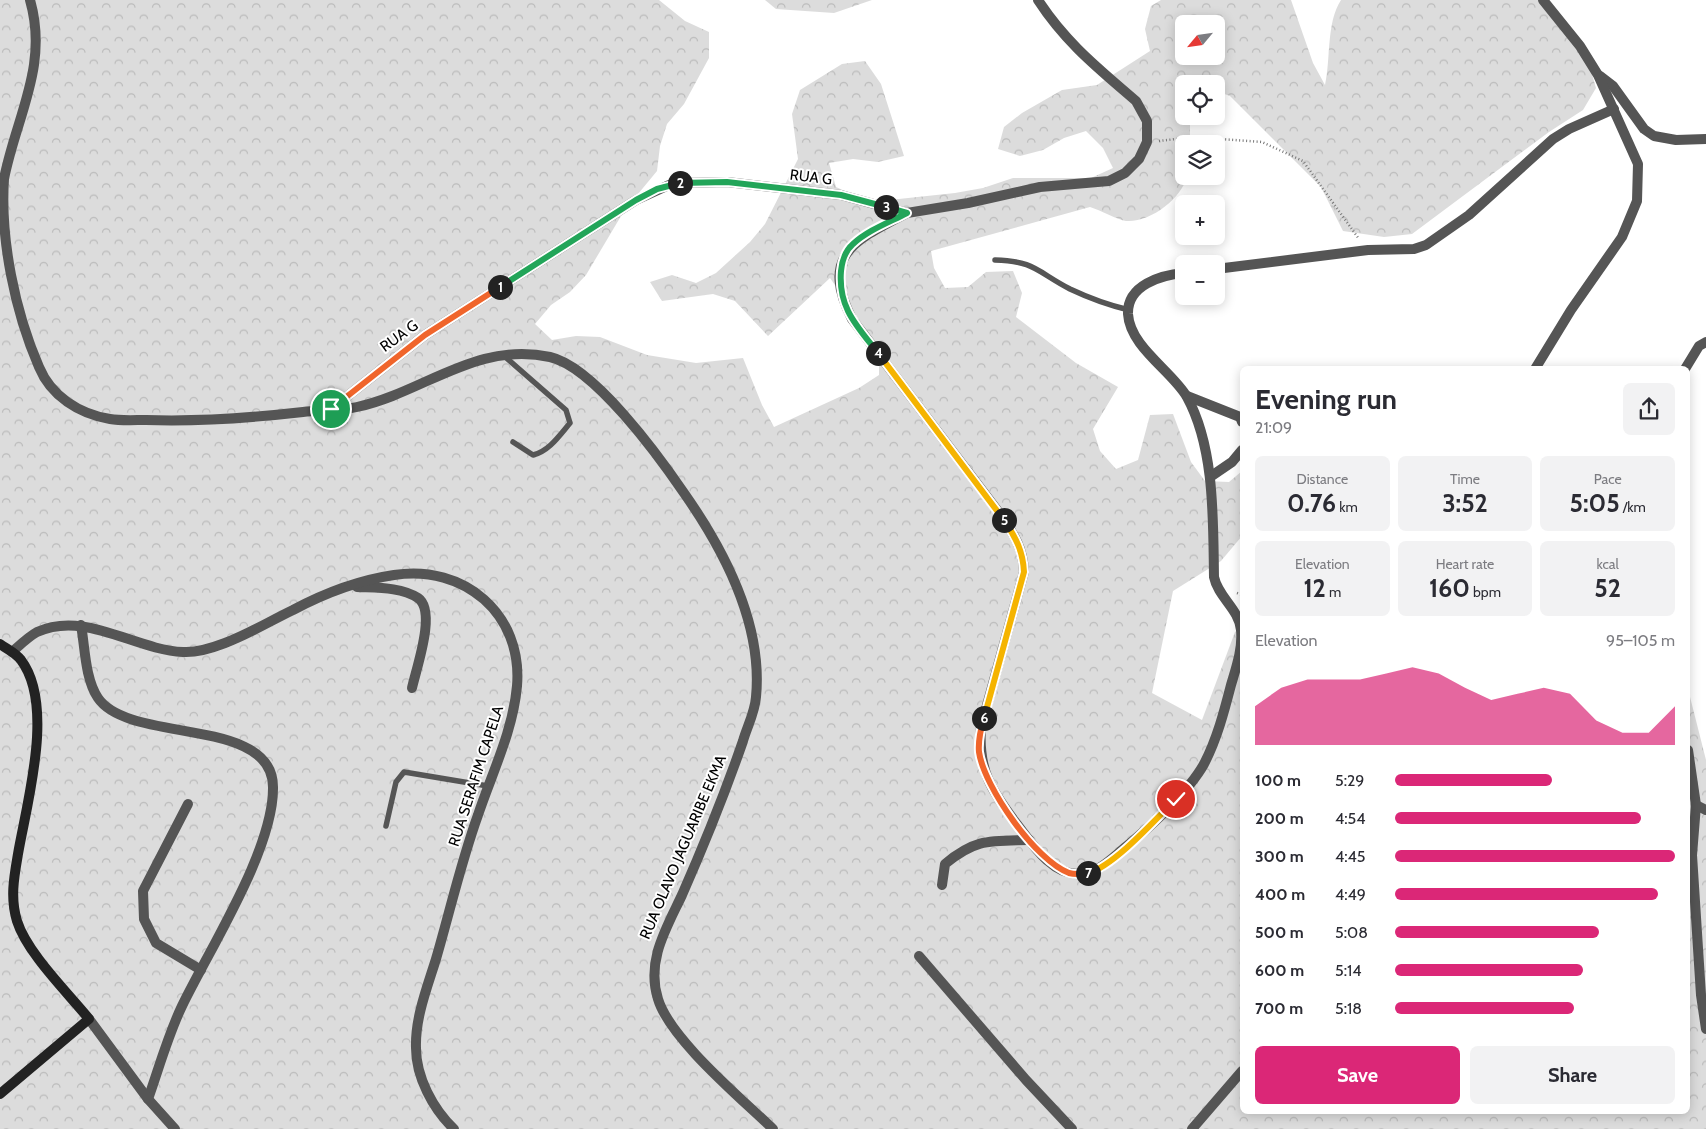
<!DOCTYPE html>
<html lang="en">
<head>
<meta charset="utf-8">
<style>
	:root { --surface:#fff; --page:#f2f2f3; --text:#2b2b33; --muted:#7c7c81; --accent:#db2777 }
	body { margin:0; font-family:Cabin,sans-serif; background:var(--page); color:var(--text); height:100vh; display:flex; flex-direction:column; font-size:19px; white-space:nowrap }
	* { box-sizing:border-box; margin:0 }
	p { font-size:16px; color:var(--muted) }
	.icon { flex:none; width:28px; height:28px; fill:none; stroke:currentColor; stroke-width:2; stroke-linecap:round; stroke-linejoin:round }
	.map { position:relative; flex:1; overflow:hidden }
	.details { position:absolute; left:1240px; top:366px; width:450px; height:748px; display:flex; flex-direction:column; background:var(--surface); border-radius:8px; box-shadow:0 2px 12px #0003 }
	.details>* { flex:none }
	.needle { width:32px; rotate:241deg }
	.fabs { position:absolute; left:1175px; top:15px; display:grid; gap:10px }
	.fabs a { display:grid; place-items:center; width:50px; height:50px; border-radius:8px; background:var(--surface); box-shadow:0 2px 12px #0003; font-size:25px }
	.pin { position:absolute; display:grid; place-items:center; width:42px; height:42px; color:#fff; margin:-21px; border:2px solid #fff; border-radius:50%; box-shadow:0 1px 5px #0007 }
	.km { position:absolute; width:25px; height:25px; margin:-12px; border-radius:50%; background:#222; color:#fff; font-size:14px; line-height:25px; text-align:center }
	.round { display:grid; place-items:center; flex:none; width:52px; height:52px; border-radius:8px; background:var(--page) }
	.headline { display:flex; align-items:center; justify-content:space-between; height:85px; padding:0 15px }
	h1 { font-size:28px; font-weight:700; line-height:38px }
	.metrics { display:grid; grid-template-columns:repeat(3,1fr); gap:8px; height:85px; padding:5px 15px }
	.metrics div { display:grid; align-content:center; border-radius:8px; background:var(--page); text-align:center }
	.metrics b { font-size:25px; font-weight:700 }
	.metrics small { font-size:14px; font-weight:400 }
	.metrics p { font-size:14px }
	.chart { height:140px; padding:10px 15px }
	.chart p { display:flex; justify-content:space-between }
	.chart svg { width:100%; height:90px; margin-top:5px; fill:var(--accent); opacity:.7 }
	.button { display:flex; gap:10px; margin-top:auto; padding:10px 15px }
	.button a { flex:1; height:58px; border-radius:8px; background:var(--accent); color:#fff; font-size:20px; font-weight:700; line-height:58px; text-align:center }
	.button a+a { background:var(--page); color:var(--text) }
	ul { padding:0 15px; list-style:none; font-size:16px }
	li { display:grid; grid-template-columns:80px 60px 1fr; align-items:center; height:38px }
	li i { height:12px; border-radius:6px; background:var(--accent) }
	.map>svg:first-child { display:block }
	.forest { fill:url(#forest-crowns); fill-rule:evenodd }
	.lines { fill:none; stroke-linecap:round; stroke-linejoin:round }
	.path { stroke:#777; stroke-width:2.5; stroke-dasharray:1 2.5; stroke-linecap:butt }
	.service { stroke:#555; stroke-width:5.5 }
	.minor { stroke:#555; stroke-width:10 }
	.tertiary { stroke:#555; stroke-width:10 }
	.secondary { stroke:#222; stroke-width:10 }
	.split-1-casing { stroke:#fff; stroke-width:10 }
	.split-2-casing { stroke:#fff; stroke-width:10 }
	.split-3-casing { stroke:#fff; stroke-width:10 }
	.split-4-casing { stroke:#fff; stroke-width:10 }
	.split-5-casing { stroke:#fff; stroke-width:10 }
	.split-6-casing { stroke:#fff; stroke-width:10 }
	.split-7-casing { stroke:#fff; stroke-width:10 }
	.split-8-casing { stroke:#fff; stroke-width:10 }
	.split-1 { stroke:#f0652b; stroke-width:6 }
	.split-2 { stroke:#22a559; stroke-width:6 }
	.split-3 { stroke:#22a559; stroke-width:6 }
	.split-4 { stroke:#22a559; stroke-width:6 }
	.split-5 { stroke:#f5b400; stroke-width:6 }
	.split-6 { stroke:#f5b400; stroke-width:6 }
	.split-7 { stroke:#f0652b; stroke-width:6 }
	.split-8 { stroke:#f5b400; stroke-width:6 }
	.labels { text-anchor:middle; stroke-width:4; stroke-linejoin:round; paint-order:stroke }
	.street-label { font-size:15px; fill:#000; stroke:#fff }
</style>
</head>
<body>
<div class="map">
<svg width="1706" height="1129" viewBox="0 0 1706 1129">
	<defs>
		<pattern id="forest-crowns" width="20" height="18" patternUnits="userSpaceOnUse" patternTransform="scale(1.25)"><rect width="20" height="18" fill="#dcdcdc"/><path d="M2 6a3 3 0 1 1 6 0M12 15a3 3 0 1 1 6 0" fill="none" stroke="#bbb"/></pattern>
	</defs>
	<rect width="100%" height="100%" fill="#fff"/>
	<g class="forest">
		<path d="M0,0H659L685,21L709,32V58L684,104L667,124L660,146L657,171L624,211L586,275L570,292L551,305L535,324L552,340L576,336L600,337L647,355L696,363L743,358L762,405L774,427L859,388L879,375V348L830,278L768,336L735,301L713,294L662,301L650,282L672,275L696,283L716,273L750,242L765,224L798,159L792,114L800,90L842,64L865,61L881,84L904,156L878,162L853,159L829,163L836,187L856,196L880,201L955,193L983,188L1013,178H1091L1113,168L1103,148L1086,131L1064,138L1043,150L1020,156L998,149L1004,127L1022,113L1062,90L1097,85L1150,51L1145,29L1151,6L1161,0H1291L1313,63L1325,85C1331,59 1326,23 1341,0H1545L1589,64L1596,88L1583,110L1549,132L1412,234L1384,237L1343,231L1321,187L1230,96L1216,91V84H1184V116H1190V144H1184V176H1187C1182,199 1149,223 1126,221C1118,220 1100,210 1090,207L931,251L934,268L945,288L968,287L986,272L1013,271L1022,293L1016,317L1076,363L1118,387L1093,429L1100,451L1116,469L1138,460L1150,415L1173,414L1191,462L1205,481L1229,482L1242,471V536L1221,561L1173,591L1152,693L1202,720L1235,632L1242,627V1111H1688V689L1706,760V1129H0ZM1184,24H1216V56H1184Z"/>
		<polygon points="765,0 872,0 834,13 776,9"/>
	</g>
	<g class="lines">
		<g class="path">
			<polyline points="1159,141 1192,137 1262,142 1303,161 1359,239"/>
			<polyline points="1237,593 1242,595"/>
		</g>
		<g class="service">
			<path d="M995,260C1035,261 1037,272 1070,289C1089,298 1108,305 1129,310"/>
			<path d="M503,355L566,410L570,423C559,436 549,451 533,455L513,442"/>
			<polyline points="386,826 396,782 404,772 488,786"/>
		</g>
		<g class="minor">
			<path d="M30,0C49,66 16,117 4,179C0,239 15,312 39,367C51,396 79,414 110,419C121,421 135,420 146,420C199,422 250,418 303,412C320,410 340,411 357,407C425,392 476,341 550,357C594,367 658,455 684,493C724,550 763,625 756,697C755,712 747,727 743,741C725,793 704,845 682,895C666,929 646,961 658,999C670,1039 741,1098 773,1129"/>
			<polyline points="1600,76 1613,86 1644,129 1654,136 1676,140 1706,139"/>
			<path d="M907,213C856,240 819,254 852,319L997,510C1012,532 1023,545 1024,572L981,727C978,770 991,790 1016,823C1031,842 1051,875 1079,874C1098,874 1112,858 1127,846C1151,826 1189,791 1204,764C1217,739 1224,712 1231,685C1236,668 1243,648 1241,630C1239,609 1218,597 1214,577C1213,520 1215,448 1187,397C1172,371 1130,347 1128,314C1127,285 1161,275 1184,273"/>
			<polyline points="1216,269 1368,250 1414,249 1426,245 1469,215 1553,139 1569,129 1614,109"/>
			<polyline points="1535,369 1571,310 1622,237 1637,201 1638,164 1598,75 1580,46 1543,0"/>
			<polyline points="1685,369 1699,346 1706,342"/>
			<polyline points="1187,396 1240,417 1242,422"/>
			<path d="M331,409L425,335L636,200L669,185L683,183L727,182L841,195L907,213L968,203L1040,187L1109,181L1125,173L1139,159L1147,142V121L1136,101C1098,68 1066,43 1038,0"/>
			<polyline points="1210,477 1232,462 1242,450"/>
			<path d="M357,587C377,588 401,587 418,598C437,611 416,669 412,688"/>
			<path d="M81,625C85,647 85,679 98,698C129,744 273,716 273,787C274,849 210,948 182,1006C168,1035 159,1068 148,1099"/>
			<path d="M12,652C20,645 28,637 37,632C85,610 135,650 183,652C197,653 212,648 225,643C249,634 270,621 293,610C323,594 360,580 394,575C464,564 523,614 517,686C513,731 492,773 478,815C461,862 450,911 436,959C427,988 415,1018 416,1048C416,1077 433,1109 454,1129"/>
			<polyline points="1688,750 1696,805 1692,855 1701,995 1706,1029"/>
			<polyline points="188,804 143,891 144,919 156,943 201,970"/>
			<polyline points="1696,805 1706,810"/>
			<path d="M942,885L945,864C976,838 991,841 1029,840"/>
			<polyline points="919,956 1026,1080 1072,1129"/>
			<polyline points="1192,1129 1242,1071"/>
		</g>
		<polyline class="tertiary" points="89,1019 148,1099 175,1129"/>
		<path class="secondary" d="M0,644C7,649 16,653 21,660C55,705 27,802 18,854C14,877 10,898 17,921C27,953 68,993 89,1019L0,1094"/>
	</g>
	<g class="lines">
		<defs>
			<polyline id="split-1" points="331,409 425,335 500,287"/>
			<polyline id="split-2" points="500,287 636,200 657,189 680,183"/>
			<polyline id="split-3" points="680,183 727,182 841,195 886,207"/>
			<path id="split-4" d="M878,353C857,326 838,308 841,271C842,261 845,251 853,244C868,230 890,222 907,213L886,207"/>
			<polyline id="split-5" points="878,353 1004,520"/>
			<path id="split-6" d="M984,718L1024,572C1023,551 1016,538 1004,520"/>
			<path id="split-7" d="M984,718C981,728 978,741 979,752C984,787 1036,861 1069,873C1076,875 1082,874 1088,873"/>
			<path id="split-8" d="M1088,873C1113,867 1157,818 1176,799"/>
		</defs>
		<use href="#split-1" class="split-1-casing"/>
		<use href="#split-2" class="split-2-casing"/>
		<use href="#split-3" class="split-3-casing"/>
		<use href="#split-4" class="split-4-casing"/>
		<use href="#split-5" class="split-5-casing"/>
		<use href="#split-6" class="split-6-casing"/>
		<use href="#split-7" class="split-7-casing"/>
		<use href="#split-8" class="split-8-casing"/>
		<use href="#split-1" class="split-1"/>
		<use href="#split-2" class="split-2"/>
		<use href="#split-3" class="split-3"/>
		<use href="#split-4" class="split-4"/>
		<use href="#split-5" class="split-5"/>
		<use href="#split-6" class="split-6"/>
		<use href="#split-7" class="split-7"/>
		<use href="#split-8" class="split-8"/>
	</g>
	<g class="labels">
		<g class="street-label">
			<text transform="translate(811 177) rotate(7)" y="5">RUA G</text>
			<text transform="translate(399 336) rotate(-36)" y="5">RUA G</text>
			<text transform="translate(476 776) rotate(-72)" y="5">RUA SERAFIM CAPELA</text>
			<text transform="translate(683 847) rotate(-67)" y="5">RUA OLAVO JAGUARIBE EKMA</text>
		</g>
	</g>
</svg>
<div class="fabs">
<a><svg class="needle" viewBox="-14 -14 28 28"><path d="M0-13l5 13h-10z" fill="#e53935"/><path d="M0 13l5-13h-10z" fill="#7c7c81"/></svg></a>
<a><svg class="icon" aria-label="locate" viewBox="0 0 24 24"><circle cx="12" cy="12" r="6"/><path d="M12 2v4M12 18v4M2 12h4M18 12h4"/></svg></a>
<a><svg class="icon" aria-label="layers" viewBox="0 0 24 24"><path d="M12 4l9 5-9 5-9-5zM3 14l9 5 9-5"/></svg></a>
<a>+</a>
<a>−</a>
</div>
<div class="pin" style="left:331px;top:409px;background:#1e9e55"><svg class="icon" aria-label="arrive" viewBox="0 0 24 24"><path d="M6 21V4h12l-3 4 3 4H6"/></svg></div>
<div class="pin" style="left:1176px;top:799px;background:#d93025"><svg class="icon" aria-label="check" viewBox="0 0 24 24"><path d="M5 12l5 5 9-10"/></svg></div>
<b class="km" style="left:500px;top:287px">1</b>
<b class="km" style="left:680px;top:183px">2</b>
<b class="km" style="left:886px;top:207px">3</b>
<b class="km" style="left:878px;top:353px">4</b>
<b class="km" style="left:1004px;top:520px">5</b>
<b class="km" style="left:984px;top:718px">6</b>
<b class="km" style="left:1088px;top:873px">7</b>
<section class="details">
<div class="headline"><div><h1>Evening run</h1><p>21:09</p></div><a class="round"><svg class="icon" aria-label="share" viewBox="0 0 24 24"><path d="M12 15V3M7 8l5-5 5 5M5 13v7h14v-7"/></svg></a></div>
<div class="metrics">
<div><p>Distance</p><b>0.76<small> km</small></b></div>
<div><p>Time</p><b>3:52</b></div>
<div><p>Pace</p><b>5:05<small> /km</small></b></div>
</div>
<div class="metrics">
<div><p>Elevation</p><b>12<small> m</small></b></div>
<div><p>Heart rate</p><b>160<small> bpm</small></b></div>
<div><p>kcal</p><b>52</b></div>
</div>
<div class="chart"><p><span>Elevation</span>95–105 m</p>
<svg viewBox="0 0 160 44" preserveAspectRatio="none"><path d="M0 44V25L10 16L20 12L30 12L40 12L50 9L60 6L70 9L80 16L90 22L100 19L110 16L120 19L130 32L140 38L150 38L160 25V44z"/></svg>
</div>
<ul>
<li><b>100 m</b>5:29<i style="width:56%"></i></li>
<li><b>200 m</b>4:54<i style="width:88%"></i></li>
<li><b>300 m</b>4:45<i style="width:100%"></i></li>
<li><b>400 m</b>4:49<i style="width:94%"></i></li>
<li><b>500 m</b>5:08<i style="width:73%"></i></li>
<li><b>600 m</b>5:14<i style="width:67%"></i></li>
<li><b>700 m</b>5:18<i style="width:64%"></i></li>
</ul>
<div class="button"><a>Save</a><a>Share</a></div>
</section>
</div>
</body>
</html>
